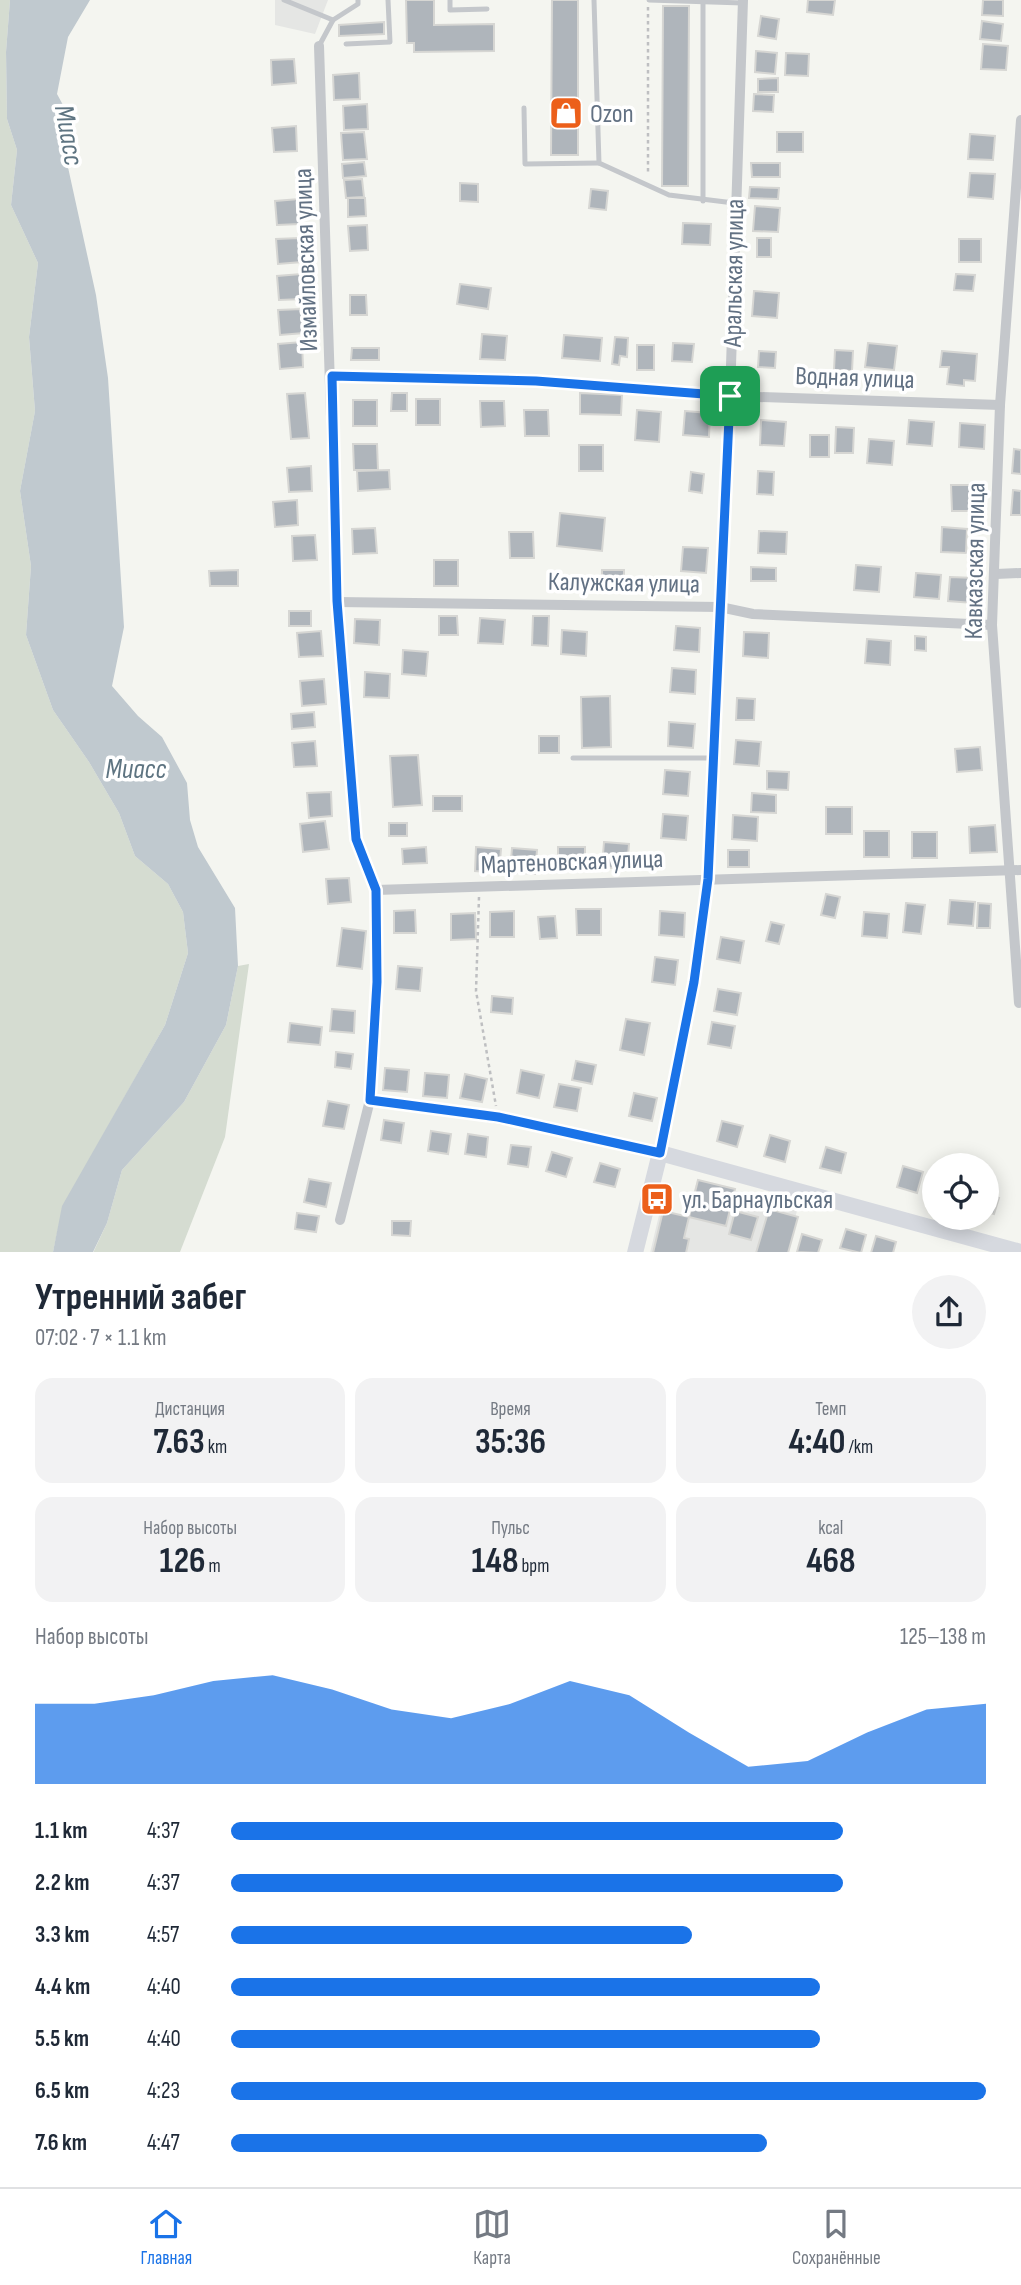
<!DOCTYPE html>
<html lang="ru">
<head>
<meta charset="utf-8">
<style>
	:root { --surface:#fff; --page:#f2f2f3; --text:#1f2937; --muted:#747a83; --line:#e0e1e3; --accent:#1a73e8 }
	body { margin:0; font-family:"Sofia Sans Condensed",sans-serif; background:var(--page); color:var(--text); height:100vh; display:flex; flex-direction:column; font-size:26px; white-space:nowrap }
	* { box-sizing:border-box; margin:0 }
	p { font-size:23px; color:var(--muted) }
	.icon { flex:none; width:38px; height:38px; fill:none; stroke:currentColor; stroke-width:2; stroke-linecap:round; stroke-linejoin:round }
	.map { position:relative; height:1252px; overflow:hidden }
	.details { display:flex; flex-direction:column; background:var(--surface); flex:1 }
	.details>* { flex:none }
	.controls { position:absolute; left:922px; top:1153px; display:grid; gap:14px }
	.controls a { display:grid; place-items:center; width:77px; height:77px; border-radius:50%; background:var(--surface); box-shadow:0 4px 18px #0003; font-size:35px }
	.pin { position:absolute; display:grid; place-items:center; width:60px; height:60px; color:#fff; margin:-30px; border-radius:14px; box-shadow:0 4px 10px #0006 }
	.round { display:grid; place-items:center; flex:none; width:74px; height:74px; border-radius:37px; background:var(--page) }
	.overview { display:flex; align-items:center; justify-content:space-between; height:119px; padding:0 35px }
	h1 { font-size:38px; font-weight:700; line-height:52px }
	.metrics { display:grid; grid-template-columns:repeat(3,1fr); gap:10px; height:119px; padding:7px 35px }
	.metrics div { display:grid; align-content:center; border-radius:18px; background:var(--page); text-align:center }
	.metrics b { font-size:35px; font-weight:700 }
	.metrics small { font-size:19px; font-weight:400 }
	.metrics p { font-size:19px }
	.chart { height:196px; padding:14px 35px }
	.chart p { display:flex; justify-content:space-between }
	.chart svg { width:100%; height:126px; margin-top:7px; fill:var(--accent); opacity:.7 }
	ul { padding:0 35px; list-style:none; font-size:23px }
	li { display:grid; grid-template-columns:112px 84px 1fr; align-items:center; height:52px }
	li i { height:18px; border-radius:9px; background:var(--accent) }
	.tabs { display:flex; justify-content:space-around; align-items:center; height:98px; border-top:2px solid var(--line); background:var(--surface); font-size:19px; color:var(--muted) }
	.tabs a { display:grid; justify-items:center; gap:4px }
	.tabs .on { color:var(--accent) }
	.map>svg:first-child { display:block }
	.built { fill:#e5e6e4 }
	.green { fill:#d5dcd1 }
	.water { fill:#c0c9cf }
	.building { fill:#afb5bb; stroke:#d6d6d3; stroke-width:2 }
	.lines { fill:none; stroke-linecap:round; stroke-linejoin:round }
	.path { stroke:#bebfc1; stroke-width:2.5; stroke-dasharray:3.5 3.5; stroke-linecap:butt }
	.lane { stroke:#c4c7cb; stroke-width:5 }
	.street { stroke:#c4c7cb; stroke-width:10 }
	.secondary { stroke:#d6d9df; stroke-width:16 }
	.route-casing { stroke:#fff; stroke-width:14 }
	.route { stroke:#1a73e8; stroke-width:9 }
	.labels { text-anchor:middle; stroke-width:7; stroke-linejoin:round; paint-order:stroke }
	.poi-label { font-size:26px; fill:#627183; stroke:#fff; text-anchor:start }
	.street-label { font-size:26px; fill:#627183; stroke:#fff }
	.water-label { font-size:28px; font-style:italic; fill:#5e7481; stroke:#fff }
</style>
</head>
<body>
<div class="map">
<svg width="1021" height="1253" viewBox="0 0 1021 1253">
	<rect width="100%" height="100%" fill="#f4f5f0"/>
	<g class="built">
		<polygon points="275,0 328,0 315,34 275,25"/>
		<polygon points="697,1181 798,1207 786,1252 650,1253 660,1211 686,1216"/>
	</g>
	<g class="green">
		<polygon points="0,0 10,0 6,52 7,119 17,150 11,205 38,263 29,337 35,411 20,491 31,566 26,635 53,710 89,762 119,813 135,856 168,884 183,912 188,953 165,1025 63,1206 53,1252 0,1253"/>
		<polygon points="249,964 225,1137 180,1252 93,1253 107,1223 122,1170 184,1102 226,1025 238,966"/>
	</g>
	<polygon class="water" points="10,0 90,0 68,37 57,94 69,116 64,149 96,295 108,378 124,627 112,686 138,716 162,737 187,783 190,820 198,847 235,908 238,966 226,1025 184,1102 122,1170 107,1223 93,1252 53,1252 62,1206 165,1025 188,953 183,912 168,884 135,856 119,813 89,762 53,710 26,635 31,566 20,491 35,411 29,337 38,263 11,205 17,150 7,119 6,52"/>
	<g class="building">
		<polygon points="406,0 434,0 434,25 494,24 494,51 414,52 414,43 407,43"/>
		<polygon points="552,0 578,0 578,155 551,155"/>
		<polygon points="808,0 835,0 833,15 807,12"/>
		<polygon points="983,0 1003,0 1003,16 982,15"/>
		<polygon points="663,6 689,6 688,186 662,186"/>
		<polygon points="761,16 779,19 776,39 758,36"/>
		<polygon points="982,21 1003,24 1001,41 980,39"/>
		<polygon points="384,22 384,34 339,36 339,25"/>
		<polygon points="983,44 1008,46 1006,70 981,69"/>
		<polygon points="756,51 777,53 775,74 755,72"/>
		<polygon points="786,53 809,54 808,76 785,75"/>
		<polygon points="294,59 296,83 272,85 271,60"/>
		<polygon points="359,73 360,99 334,100 333,75"/>
		<polygon points="778,78 778,92 758,92 758,79"/>
		<polygon points="754,94 774,95 773,112 753,111"/>
		<polygon points="367,104 368,129 344,130 343,106"/>
		<polygon points="296,126 297,151 274,152 272,128"/>
		<polygon points="364,132 367,159 343,160 341,133"/>
		<rect x="777" y="132" width="26" height="20"/>
		<polygon points="970,134 995,136 993,160 968,159"/>
		<polygon points="364,162 366,176 343,178 342,164"/>
		<polygon points="751,163 780,163 780,177 752,177"/>
		<polygon points="970,173 995,174 993,199 968,197"/>
		<polygon points="362,179 364,197 346,198 344,180"/>
		<polygon points="460,183 478,184 478,202 460,201"/>
		<polygon points="750,187 779,188 778,199 749,198"/>
		<polygon points="591,189 608,191 606,210 589,208"/>
		<polygon points="348,198 365,198 366,216 348,217"/>
		<polygon points="299,199 300,224 277,225 275,201"/>
		<polygon points="755,206 780,208 778,232 753,231"/>
		<polygon points="683,223 711,224 710,245 682,244"/>
		<polygon points="367,225 368,250 350,251 348,226"/>
		<polygon points="300,238 302,262 278,264 276,239"/>
		<rect x="757" y="238" width="14" height="19"/>
		<rect x="959" y="239" width="22" height="23"/>
		<polygon points="301,274 303,299 279,300 277,276"/>
		<polygon points="956,274 975,275 973,291 954,290"/>
		<polygon points="460,284 491,288 488,309 457,304"/>
		<polygon points="754,291 779,293 777,318 752,316"/>
		<polygon points="350,295 366,295 367,315 350,315"/>
		<polygon points="302,309 304,333 280,335 278,310"/>
		<polygon points="482,334 507,336 505,360 480,359"/>
		<polygon points="564,335 602,338 600,361 562,358"/>
		<polygon points="615,337 628,338 627,357 620,356 619,365 612,364"/>
		<polygon points="302,342 303,367 280,369 278,344"/>
		<polygon points="673,343 694,344 692,362 672,361"/>
		<polygon points="868,343 897,346 894,370 865,367"/>
		<rect x="637" y="345" width="17" height="25"/>
		<polygon points="352,348 379,348 379,360 351,360"/>
		<polygon points="835,350 853,351 852,371 834,370"/>
		<polygon points="759,351 776,352 775,368 758,367"/>
		<polygon points="942,351 977,354 975,381 964,380 964,386 947,384 949,367 940,367"/>
		<polygon points="305,393 309,438 291,439 287,394"/>
		<polygon points="392,393 407,393 407,411 391,411"/>
		<polygon points="580,393 622,395 621,415 580,414"/>
		<rect x="416" y="399" width="24" height="26"/>
		<rect x="353" y="400" width="24" height="26"/>
		<polygon points="480,401 504,401 505,426 481,427"/>
		<polygon points="524,410 548,410 549,436 525,436"/>
		<polygon points="637,410 661,412 659,442 635,440"/>
		<polygon points="685,411 710,413 709,437 683,435"/>
		<polygon points="761,420 786,422 784,446 760,445"/>
		<polygon points="909,420 934,422 932,446 907,444"/>
		<polygon points="960,423 985,425 984,449 959,447"/>
		<polygon points="836,427 854,428 853,453 835,453"/>
		<rect x="810" y="435" width="19" height="22"/>
		<polygon points="869,439 894,441 892,465 867,463"/>
		<polygon points="353,444 377,444 378,470 354,470"/>
		<rect x="579" y="445" width="24" height="26"/>
		<polygon points="1014,449 1021,450 1021,474 1012,473"/>
		<polygon points="311,466 312,491 289,492 287,468"/>
		<polygon points="389,470 390,489 358,491 357,471"/>
		<polygon points="758,471 774,472 773,495 757,494"/>
		<polygon points="691,472 704,474 702,493 689,491"/>
		<polygon points="951,485 976,485 976,511 952,511"/>
		<polygon points="1013,490 1021,491 1021,515 1011,515"/>
		<polygon points="297,500 298,525 275,527 273,502"/>
		<polygon points="560,513 605,518 602,551 557,546"/>
		<polygon points="942,527 967,529 966,553 941,552"/>
		<polygon points="375,528 377,553 353,554 352,529"/>
		<polygon points="759,531 787,532 786,554 758,553"/>
		<polygon points="509,532 533,532 534,558 510,558"/>
		<polygon points="315,535 317,560 293,561 292,536"/>
		<polygon points="683,547 708,548 706,573 681,571"/>
		<rect x="434" y="560" width="24" height="26"/>
		<polygon points="856,565 881,567 879,592 854,590"/>
		<polygon points="751,567 776,568 776,581 751,581"/>
		<polygon points="238,570 238,586 210,586 209,571"/>
		<rect x="602" y="570" width="22" height="19"/>
		<polygon points="916,573 941,575 939,599 914,597"/>
		<polygon points="950,577 975,578 973,603 948,601"/>
		<rect x="289" y="611" width="22" height="15"/>
		<polygon points="439,616 457,616 458,635 439,635"/>
		<polygon points="533,616 549,616 548,646 532,645"/>
		<polygon points="480,618 505,620 503,644 478,643"/>
		<polygon points="355,619 380,620 379,645 354,643"/>
		<polygon points="676,626 700,628 699,652 674,650"/>
		<polygon points="562,630 587,632 586,656 561,654"/>
		<polygon points="321,631 323,656 299,657 297,633"/>
		<polygon points="744,632 769,633 768,658 743,656"/>
		<polygon points="915,636 926,637 926,651 915,650"/>
		<polygon points="867,639 891,641 890,665 865,663"/>
		<polygon points="403,650 428,652 426,676 402,674"/>
		<polygon points="672,668 696,670 695,694 670,692"/>
		<polygon points="365,672 390,674 389,698 364,697"/>
		<polygon points="324,679 326,704 302,706 300,681"/>
		<polygon points="610,696 611,747 582,748 581,697"/>
		<polygon points="737,698 755,699 754,720 736,720"/>
		<polygon points="314,712 315,727 292,729 291,714"/>
		<polygon points="669,722 695,724 693,748 668,746"/>
		<rect x="539" y="736" width="20" height="17"/>
		<polygon points="736,740 761,742 759,766 734,764"/>
		<polygon points="315,741 317,766 294,767 292,743"/>
		<polygon points="980,747 982,770 957,772 955,749"/>
		<polygon points="418,755 422,805 393,807 390,756"/>
		<polygon points="665,770 690,772 688,796 663,794"/>
		<polygon points="767,771 789,772 788,790 767,789"/>
		<polygon points="331,792 332,816 309,818 307,793"/>
		<polygon points="752,793 776,795 776,813 751,812"/>
		<rect x="433" y="796" width="29" height="15"/>
		<rect x="826" y="807" width="26" height="27"/>
		<polygon points="663,814 688,816 686,840 661,838"/>
		<polygon points="733,815 758,817 757,841 732,839"/>
		<polygon points="325,821 329,849 303,852 300,824"/>
		<rect x="389" y="823" width="18" height="13"/>
		<polygon points="995,825 997,852 970,853 969,827"/>
		<rect x="864" y="831" width="25" height="26"/>
		<rect x="912" y="832" width="25" height="26"/>
		<polygon points="604,842 629,844 627,869 602,867"/>
		<polygon points="426,847 427,863 403,864 402,849"/>
		<polygon points="476,847 501,849 499,873 475,871"/>
		<rect x="558" y="847" width="27" height="18"/>
		<polygon points="512,848 537,850 535,874 510,872"/>
		<rect x="728" y="850" width="21" height="17"/>
		<polygon points="349,878 351,902 328,904 326,879"/>
		<polygon points="826,894 840,897 835,918 821,915"/>
		<polygon points="950,900 975,902 973,926 948,924"/>
		<polygon points="906,903 925,905 921,934 903,932"/>
		<polygon points="978,903 991,904 990,928 977,928"/>
		<polygon points="576,909 601,909 601,935 577,935"/>
		<polygon points="415,910 416,933 394,933 394,911"/>
		<polygon points="514,911 514,937 490,937 490,912"/>
		<polygon points="660,911 685,913 684,937 659,935"/>
		<polygon points="864,912 889,914 887,938 862,936"/>
		<polygon points="475,913 476,939 451,940 451,914"/>
		<polygon points="555,916 557,938 540,939 538,917"/>
		<polygon points="771,922 784,925 779,944 766,941"/>
		<polygon points="342,928 366,931 362,969 337,966"/>
		<polygon points="721,937 744,941 740,963 717,959"/>
		<polygon points="655,957 678,960 675,985 652,982"/>
		<polygon points="398,966 422,968 420,991 396,989"/>
		<polygon points="718,989 741,993 737,1015 714,1011"/>
		<polygon points="492,996 513,998 512,1014 491,1012"/>
		<polygon points="332,1009 355,1011 354,1033 330,1031"/>
		<polygon points="626,1019 650,1023 644,1055 620,1050"/>
		<polygon points="712,1022 735,1026 731,1048 708,1044"/>
		<polygon points="290,1023 322,1027 320,1045 288,1042"/>
		<polygon points="336,1052 353,1054 351,1069 335,1067"/>
		<polygon points="576,1061 596,1065 592,1084 572,1080"/>
		<polygon points="385,1068 409,1070 407,1092 383,1090"/>
		<polygon points="521,1070 544,1075 539,1098 517,1093"/>
		<polygon points="425,1073 449,1075 447,1098 423,1096"/>
		<polygon points="465,1074 487,1079 482,1102 460,1098"/>
		<polygon points="559,1084 581,1088 577,1111 554,1107"/>
		<polygon points="634,1093 657,1098 652,1121 629,1116"/>
		<polygon points="328,1101 349,1105 344,1129 323,1126"/>
		<polygon points="384,1120 404,1123 401,1143 381,1140"/>
		<polygon points="722,1121 743,1126 737,1147 717,1141"/>
		<polygon points="431,1131 451,1134 448,1154 428,1151"/>
		<polygon points="468,1134 488,1137 486,1157 465,1154"/>
		<polygon points="770,1135 790,1141 785,1162 764,1156"/>
		<polygon points="511,1145 531,1147 528,1167 508,1164"/>
		<polygon points="826,1147 846,1153 841,1173 820,1168"/>
		<polygon points="552,1152 572,1158 566,1177 546,1171"/>
		<polygon points="600,1163 620,1169 615,1187 594,1182"/>
		<polygon points="903,1166 923,1172 917,1193 897,1187"/>
		<polygon points="309,1179 331,1183 326,1207 304,1202"/>
		<polygon points="698,1180 735,1189 726,1226 689,1217"/>
		<polygon points="990,1195 999,1198 994,1214 987,1212"/>
		<polygon points="769,1209 798,1217 788,1253 756,1253"/>
		<polygon points="663,1211 689,1217 684,1238 689,1239 686,1253 653,1253"/>
		<polygon points="735,1211 758,1217 751,1240 729,1234"/>
		<polygon points="297,1213 319,1216 316,1232 295,1229"/>
		<polygon points="392,1221 411,1221 410,1236 392,1235"/>
		<polygon points="846,1229 866,1235 861,1253 840,1248"/>
		<polygon points="802,1234 822,1240 818,1253 797,1252"/>
		<polygon points="876,1236 896,1242 893,1253 871,1253"/>
	</g>
	<g class="lines">
		<g class="path">
			<polyline points="648,7 648,175"/>
			<polyline points="479,897 476,991 496,1106"/>
		</g>
		<g class="lane">
			<polyline points="284,0 333,20"/>
			<polyline points="450,0 450,10 487,9"/>
			<polyline points="594,0 599,163 669,195 734,203"/>
			<polyline points="649,0 743,3"/>
			<polyline points="346,44 390,42 388,0"/>
			<polyline points="319,46 333,20 358,4 358,0"/>
			<polyline points="524,108 525,164 599,163"/>
			<polyline points="703,201 703,0"/>
			<polyline points="573,758 713,758"/>
		</g>
		<g class="street">
			<polyline points="319,46 337,602 356,839 376,890 377,982 370,1100 340,1220"/>
			<polyline points="332,376 536,381 730,396 1000,405"/>
			<polyline points="996,574 1021,573"/>
			<polyline points="337,602 720,607 753,614 992,625"/>
			<polyline points="376,890 1021,870"/>
			<polyline points="1019,1003 992,625 1000,405 1021,120"/>
			<path d="M370,1100C469,1112 564,1129 660,1153L694,982L707,879L730,396L743,0"/>
		</g>
		<polyline class="secondary" points="635,1253 660,1153 1021,1252"/>
	</g>
	<g class="lines">
		<defs>
			<polygon id="route" points="332,376 536,381 730,396 708,879 694,982 660,1153 498,1117 370,1100 377,982 376,890 356,839 337,601"/>
		</defs>
		<use href="#route" class="route-casing"/>
		<use href="#route" class="route"/>
	</g>
	<defs>
		<symbol id="shop-square" viewBox="-11 -11 22 22"><rect x="-9" y="-9" width="18" height="18" rx="4" fill="#ec5f1a" stroke="#fff"/><path d="M-5-2.5h2.3a2.7 3.5 0 0 1 5.4 0H5L5.5 6h-11ZM-1.5-2.5h3a1.5 2.3 0 0 0-3 0Z" fill="#fff"/></symbol>
		<symbol id="bus-square" viewBox="-11 -11 22 22"><rect x="-9" y="-9" width="18" height="18" rx="4" fill="#ec5f1a" stroke="#fff"/><path d="M-5-6H5V4H4V6H2V4H-2V6H-4V4H-5ZM-3.5-4V0h7V-4ZM-3.5 1.2v1.5H-2V1.2ZM2 1.2v1.5H3.5V1.2Z" fill="#fff"/></symbol>
	</defs>
	<g fill-rule="evenodd">
		<use href="#shop-square" x="547" y="94" width="38" height="38"/>
		<use href="#bus-square" x="638" y="1180" width="38" height="38"/>
	</g>
	<g class="labels">
		<g class="poi-label">
			<text x="590" y="122">Ozon</text>
			<text x="682" y="1208">ул. Барнаульская</text>
		</g>
		<g class="street-label">
			<text transform="translate(305 260) rotate(-92)" y="9">Измайловская улица</text>
			<text transform="translate(733 273) rotate(-89)" y="9">Аральская улица</text>
			<text transform="translate(855 377) rotate(2)" y="9">Водная улица</text>
			<text transform="translate(974 561) rotate(-89)" y="9">Кавказская улица</text>
			<text transform="translate(624 582) rotate(1)" y="9">Калужская улица</text>
			<text transform="translate(572 861) rotate(-2)" y="9">Мартеновская улица</text>
		</g>
		<g class="water-label">
			<text transform="translate(70 135) rotate(80)" y="10">Миасс</text>
			<text x="136" y="778">Миасс</text>
		</g>
	</g>
</svg>
<div class="controls">
<a><svg class="icon" aria-label="locate" viewBox="0 0 24 24"><circle cx="12" cy="12" r="6"/><path d="M12 2v4M12 18v4M2 12h4M18 12h4"/></svg></a>
</div>
<div class="pin" style="left:730px;top:396px;background:#1e9e55"><svg class="icon" aria-label="arrive" viewBox="0 0 24 24"><path d="M6 21V4h12l-3 4 3 4H6"/></svg></div>
</div>
<section class="details">
<div class="overview"><div><h1>Утренний забег</h1><p>07:02 · 7 × 1.1 km</p></div><a class="round"><svg class="icon" aria-label="share" viewBox="0 0 24 24"><path d="M12 15V3M7 8l5-5 5 5M5 13v7h14v-7"/></svg></a></div>
<div class="metrics">
<div><p>Дистанция</p><b>7.63<small> km</small></b></div>
<div><p>Время</p><b>35:36</b></div>
<div><p>Темп</p><b>4:40<small> /km</small></b></div>
</div>
<div class="metrics">
<div><p>Набор высоты</p><b>126<small> m</small></b></div>
<div><p>Пульс</p><b>148<small> bpm</small></b></div>
<div><p>kcal</p><b>468</b></div>
</div>
<div class="chart"><p><span>Набор высоты</span>125–138 m</p>
<svg viewBox="0 0 160 44" preserveAspectRatio="none"><path d="M0 44V16L10 16L20 13L30 8L40 6L50 11L60 18L70 21L80 16L90 8L100 13L110 26L120 38L130 36L140 26L150 18L160 16V44z"/></svg>
</div>
<ul>
<li><b>1.1 km</b>4:37<i style="width:81%"></i></li>
<li><b>2.2 km</b>4:37<i style="width:81%"></i></li>
<li><b>3.3 km</b>4:57<i style="width:61%"></i></li>
<li><b>4.4 km</b>4:40<i style="width:78%"></i></li>
<li><b>5.5 km</b>4:40<i style="width:78%"></i></li>
<li><b>6.5 km</b>4:23<i style="width:100%"></i></li>
<li><b>7.6 km</b>4:47<i style="width:71%"></i></li>
</ul>
</section>
<nav class="tabs">
<a class="on"><svg class="icon" aria-label="home" viewBox="0 0 24 24"><path d="M3 11l9-7 9 7M6 9v11h12V9"/></svg>Главная</a>
<a><svg class="icon" aria-label="map" viewBox="0 0 24 24"><path d="M3 6l6-2 6 2 6-2v14l-6 2-6-2-6 2zM9 4v14M15 6v14"/></svg>Карта</a>
<a><svg class="icon" aria-label="saved" viewBox="0 0 24 24"><path d="M7 4h10v16l-5-4-5 4z"/></svg>Сохранённые</a>
</nav>
</body>
</html>
